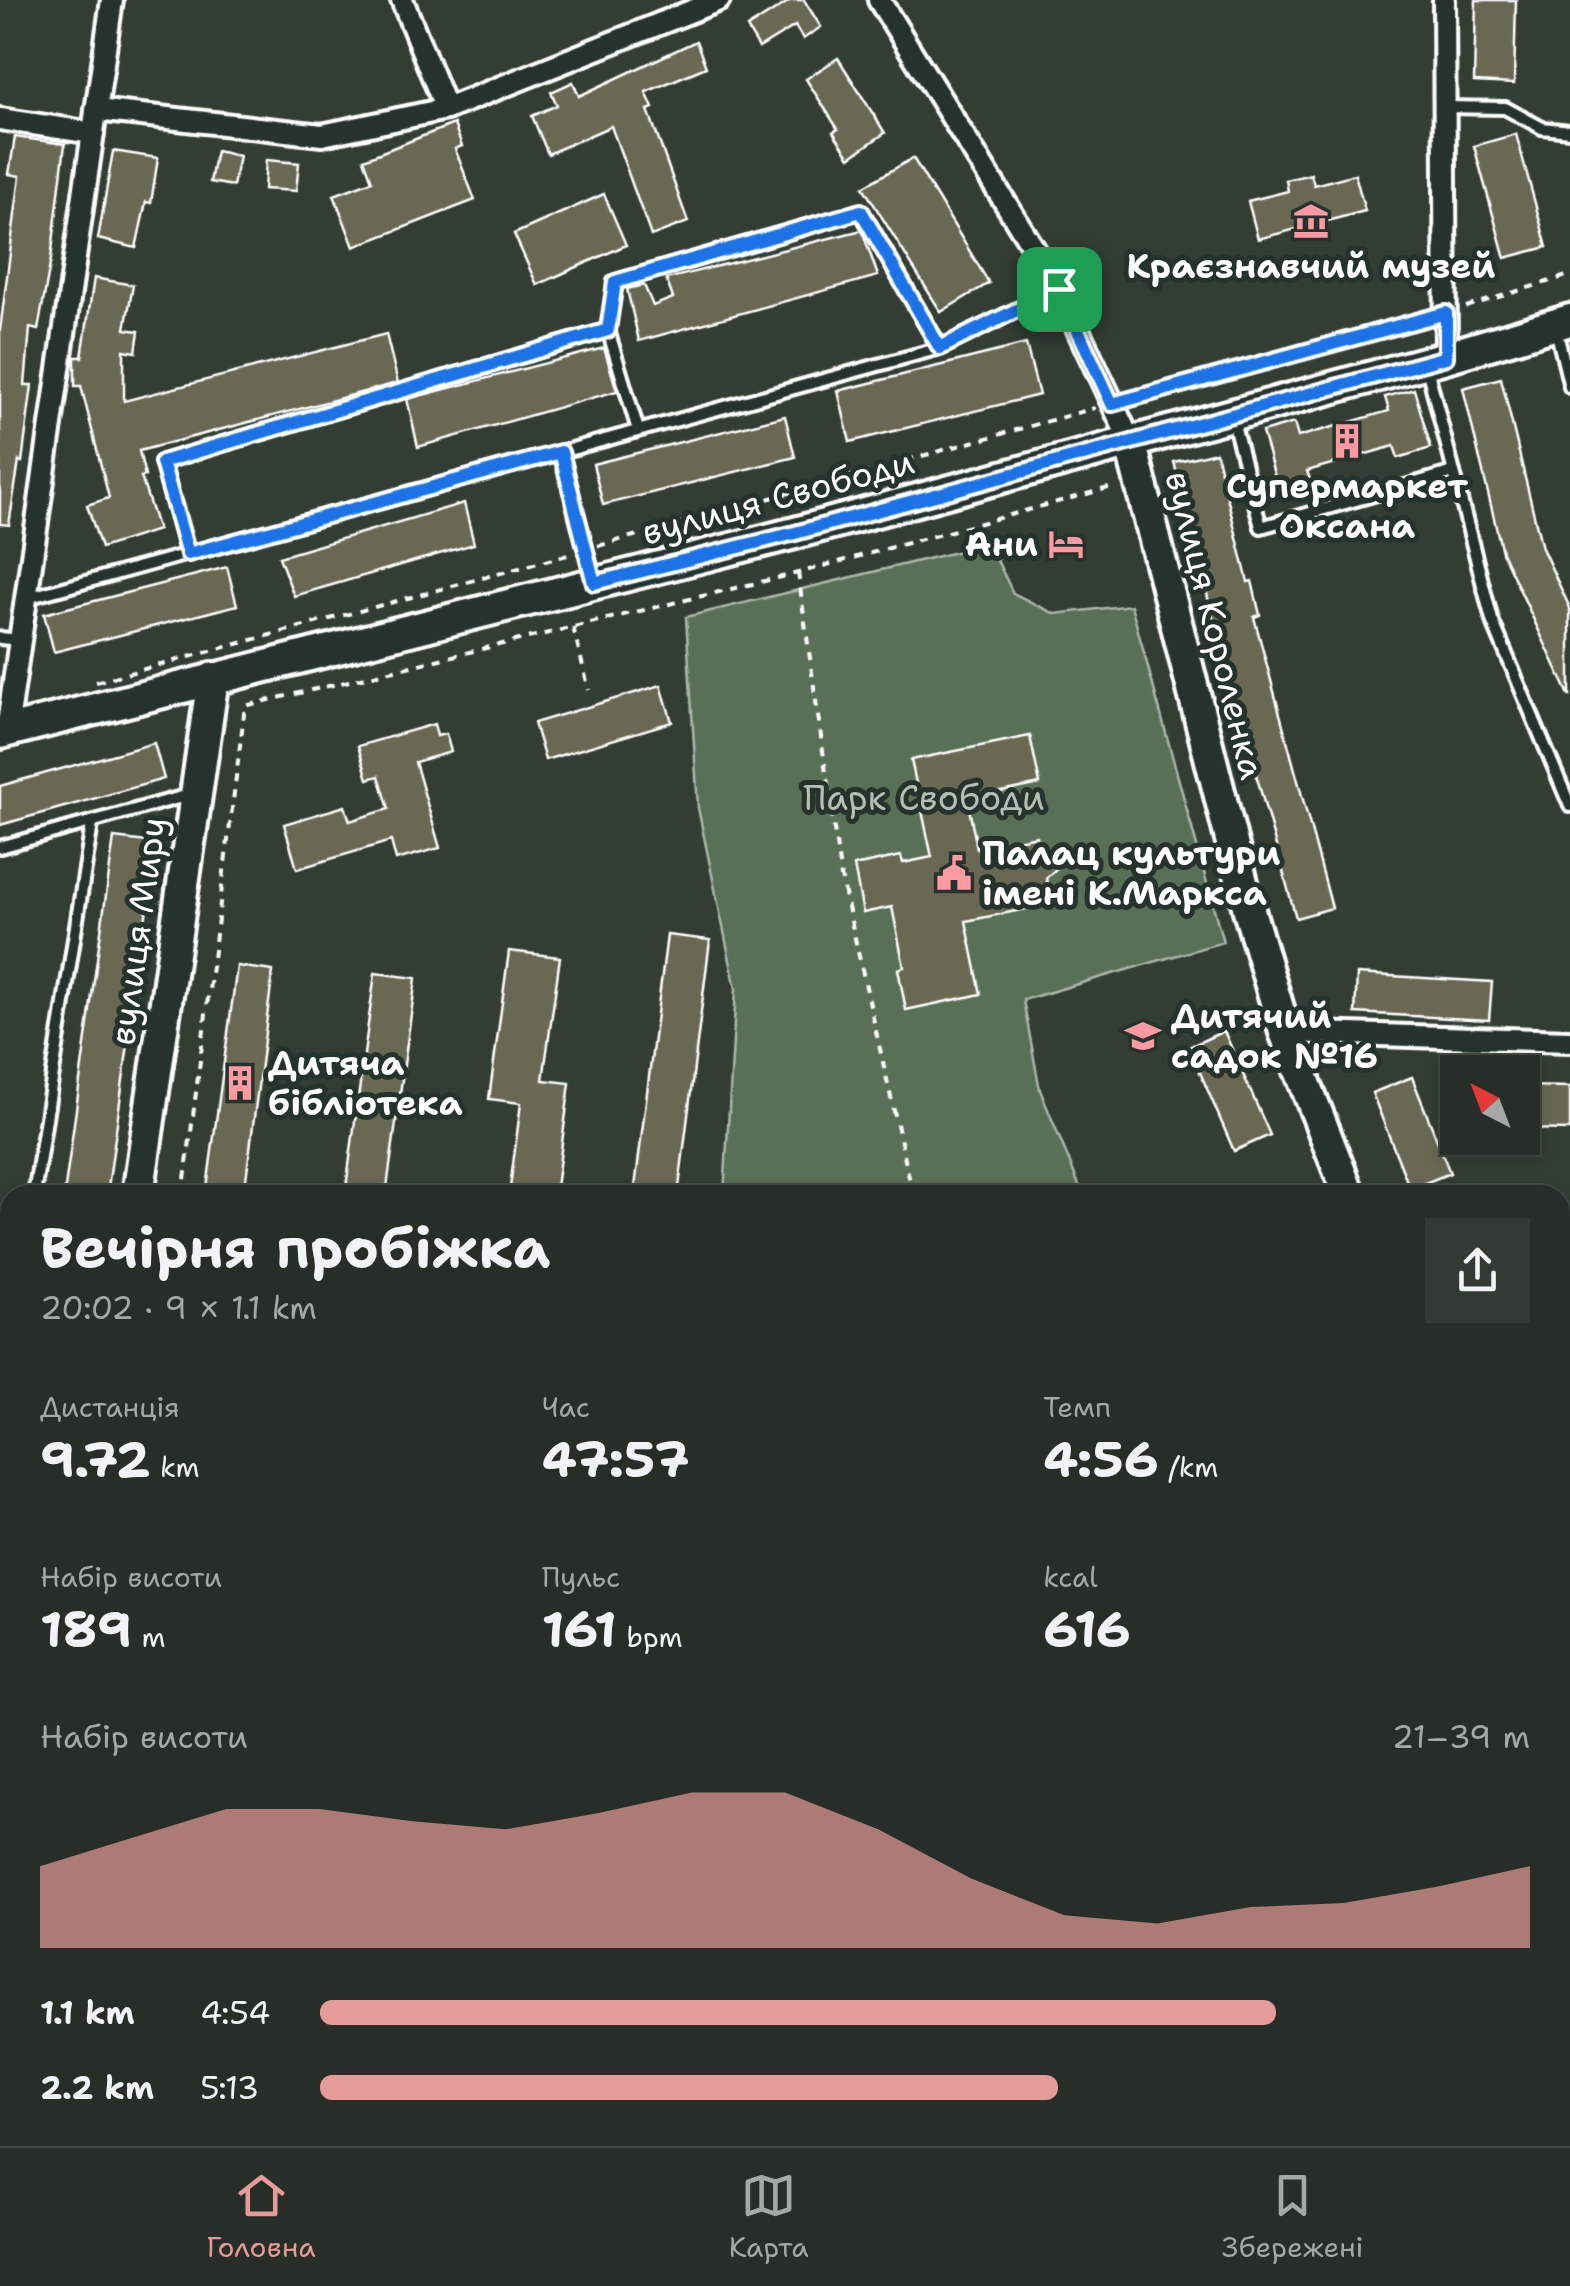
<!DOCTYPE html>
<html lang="uk">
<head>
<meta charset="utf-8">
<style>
	:root { --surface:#262e27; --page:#323a33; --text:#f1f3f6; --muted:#a4a8a7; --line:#424a44; --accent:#e69b98 }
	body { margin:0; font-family:"Shantell Sans",sans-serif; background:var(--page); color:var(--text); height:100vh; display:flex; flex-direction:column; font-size:38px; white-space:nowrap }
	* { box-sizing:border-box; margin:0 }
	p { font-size:32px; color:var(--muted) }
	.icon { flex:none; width:55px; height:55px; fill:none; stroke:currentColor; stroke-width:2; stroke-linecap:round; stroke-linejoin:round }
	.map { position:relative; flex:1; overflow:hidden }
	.details { position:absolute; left:0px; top:1185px; width:1570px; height:962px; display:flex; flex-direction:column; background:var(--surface); border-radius:30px 30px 0 0; box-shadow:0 5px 15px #0003,0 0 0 2px var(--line) }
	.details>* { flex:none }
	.needle { width:65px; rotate:318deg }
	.buttons { position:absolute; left:1440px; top:1055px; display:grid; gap:20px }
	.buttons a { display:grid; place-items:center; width:100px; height:100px; border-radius:0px; background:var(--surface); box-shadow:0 5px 15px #0003,0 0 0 2px var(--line); font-size:50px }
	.pin { position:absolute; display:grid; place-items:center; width:85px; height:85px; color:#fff; margin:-42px; border-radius:20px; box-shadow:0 5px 15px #0006 }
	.round { display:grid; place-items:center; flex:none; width:105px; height:105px; border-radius:0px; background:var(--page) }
	.summary { display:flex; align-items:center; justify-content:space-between; height:170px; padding:0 40px }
	h1 { font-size:55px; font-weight:700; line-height:75px }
	.figures { display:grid; grid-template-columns:repeat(3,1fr); gap:15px; height:170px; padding:10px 40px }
	.figures div { display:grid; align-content:center }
	.figures b { font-size:50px; font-weight:700 }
	.figures small { font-size:28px; font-weight:400 }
	.figures p { font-size:28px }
	.chart { height:280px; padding:20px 40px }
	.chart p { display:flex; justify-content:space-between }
	.chart svg { width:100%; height:180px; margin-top:10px; fill:var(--accent); opacity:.7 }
	ul { padding:0 40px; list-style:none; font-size:32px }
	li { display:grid; grid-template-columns:160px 120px 1fr; align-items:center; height:75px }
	li i { height:25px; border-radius:12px; background:var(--accent) }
	.tabs { display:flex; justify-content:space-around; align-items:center; height:140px; border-top:2px solid var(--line); background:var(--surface); font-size:28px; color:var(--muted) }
	.tabs a { display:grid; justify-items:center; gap:5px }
	.tabs .selected { color:var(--accent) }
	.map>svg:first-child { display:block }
	.green { fill:#587156; stroke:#acb8aa; stroke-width:2.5 }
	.building { fill:#686752; stroke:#fff; stroke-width:2.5 }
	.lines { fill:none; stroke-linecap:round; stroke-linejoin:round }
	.service-casing { stroke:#fff; stroke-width:18 }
	.minor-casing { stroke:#fff; stroke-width:28 }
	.tertiary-casing { stroke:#fff; stroke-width:32 }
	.secondary-casing { stroke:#fff; stroke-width:38 }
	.path { stroke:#fff; stroke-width:4; stroke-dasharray:8 8; stroke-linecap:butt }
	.service { stroke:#26332d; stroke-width:10 }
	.minor { stroke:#26332d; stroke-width:20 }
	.tertiary { stroke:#26332d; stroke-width:25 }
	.secondary { stroke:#26332d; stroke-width:30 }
	.route-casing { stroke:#fff; stroke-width:20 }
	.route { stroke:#1a73e8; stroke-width:12 }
	.labels { text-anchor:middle; stroke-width:10; stroke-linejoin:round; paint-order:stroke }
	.poi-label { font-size:35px; font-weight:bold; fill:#fff; stroke:#26332d; text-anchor:start }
	.street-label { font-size:35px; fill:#fff; stroke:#26332d }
	.park-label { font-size:35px; fill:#b4bfb3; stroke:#26332d }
</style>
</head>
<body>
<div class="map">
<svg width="1570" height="2146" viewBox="0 0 1570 2146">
	<rect width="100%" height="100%" fill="#333d34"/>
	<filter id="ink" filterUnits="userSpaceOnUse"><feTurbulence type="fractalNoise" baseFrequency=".01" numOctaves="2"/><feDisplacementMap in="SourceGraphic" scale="20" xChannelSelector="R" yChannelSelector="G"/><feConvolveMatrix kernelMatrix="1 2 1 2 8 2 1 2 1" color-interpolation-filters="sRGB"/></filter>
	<g filter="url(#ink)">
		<g class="green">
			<polygon points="989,544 1013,593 1055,614 1131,605 1223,942 1023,1000 1040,1090 1083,1195 724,1195 736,989 698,808 686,617"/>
			<polygon points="1560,1629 1570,1647 1570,1734 1560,1736"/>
		</g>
		<g class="building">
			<polygon points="791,0 804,0 821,27 803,39 795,26 759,48 747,28"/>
			<polygon points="1476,0 1516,0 1514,84 1474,82"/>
			<polygon points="696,41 706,67 646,92 653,108 648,110 688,222 651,236 611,126 548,154 532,116 557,105 551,92 573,82 579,96"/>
			<polygon points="838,58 885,133 850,157 833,132 838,129 806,79"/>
			<polygon points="454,124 462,146 455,149 475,200 354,247 334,195 372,181 364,159"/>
			<polygon points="1516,134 1547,247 1505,258 1474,146"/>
			<polygon points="15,137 65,144 51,259 38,330 30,328 25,385 32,385 22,462 19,461 9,525 0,524 0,330 20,176 9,174"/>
			<polygon points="113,151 158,158 151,203 146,202 136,248 98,239"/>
			<polygon points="216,151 239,156 233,186 210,182"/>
			<polygon points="913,158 989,283 941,312 863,187"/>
			<polygon points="266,160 299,163 296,191 264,189"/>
			<polygon points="1311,174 1314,185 1355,174 1365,211 1258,239 1248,201 1288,191 1286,180"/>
			<polygon points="604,194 626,245 537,285 514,234"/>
			<polygon points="862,230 878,276 639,341 627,289 644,285 653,306 673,298 666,279"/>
			<polygon points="94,278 133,285 125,329 139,331 136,352 124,350 124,401 386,334 398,383 139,451 145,476 141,477 158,530 101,548 87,505 109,498 81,386 75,386 75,357 82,357"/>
			<polygon points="1026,344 1039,395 850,442 838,391"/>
			<polygon points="604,348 617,391 418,447 407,399"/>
			<polygon points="1501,378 1542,548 1570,608 1570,697 1502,552 1463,388"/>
			<polygon points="1414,389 1431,448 1398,458 1394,446 1307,471 1311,482 1279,491 1262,432 1294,423 1298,437 1389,411 1385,397"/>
			<polygon points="785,416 795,457 603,505 593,464"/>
			<polygon points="1216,452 1248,582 1252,581 1260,615 1254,617 1332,908 1296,918 1217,634 1174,462"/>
			<polygon points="464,503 474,544 294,596 279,557"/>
			<polygon points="227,567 237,605 54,652 44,614"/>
			<polygon points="661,685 672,722 545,760 534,723"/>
			<polygon points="434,724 437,736 446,734 451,752 415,762 440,848 396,860 391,841 297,869 284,824 345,806 350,821 389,809 379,776 368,779 358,746"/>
			<polygon points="1030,736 1040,784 967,799 977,848 1037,836 1039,845 1056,854 1057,868 1046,878 1051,904 966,921 981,994 906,1010 898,969 904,967 892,907 863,913 854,866 901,856 903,863 932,857 911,760"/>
			<polygon points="154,743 164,779 0,825 0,786"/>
			<polygon points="114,838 156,843 107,1195 64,1195"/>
			<polygon points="667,935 710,940 678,1195 634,1195"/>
			<polygon points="509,951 560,957 543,1080 570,1083 555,1195 509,1195 521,1103 489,1099"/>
			<polygon points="237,966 273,971 244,1195 206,1195"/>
			<polygon points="375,973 416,978 386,1195 345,1195"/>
			<polygon points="1357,974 1492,982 1489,1020 1355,1013"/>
			<polygon points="1224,1031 1270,1135 1234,1151 1189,1047"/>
			<polygon points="1412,1077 1450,1173 1410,1189 1372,1093"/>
			<polygon points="1522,1086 1570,1087 1570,1130 1522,1129"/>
		</g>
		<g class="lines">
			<defs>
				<g id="service">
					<polyline points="1444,107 1505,108 1542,128 1570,131"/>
					<polyline points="1556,329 1570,387"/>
					<polyline points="1426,364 1492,620 1570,806"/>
					<polyline points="1232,417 1261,527 1454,472"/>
					<polyline points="638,430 608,330 615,282 861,211 940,348"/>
					<polyline points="561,452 940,348 1059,289"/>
					<polyline points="187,554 162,462 608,330"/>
					<polyline points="27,598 561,452 593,578"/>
					<polyline points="0,638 20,640"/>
					<polyline points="0,847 189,795"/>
					<polyline points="34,1195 92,824"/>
					<polyline points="0,1227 10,1229"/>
					<polyline points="0,1419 10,1354"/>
					<polyline points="0,1502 10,1502"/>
					<polyline points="1560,1951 1570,1948"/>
					<polyline points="0,1961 10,1962"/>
					<polyline points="1560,1995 1570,2027"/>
					<polyline points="986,2138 991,2146"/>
					<polyline points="1451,2138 1451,2146"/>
					<polyline points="1513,2138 1516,2146"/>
					<polyline points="1117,2146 1143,2138"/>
				</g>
				<g id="minor">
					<polyline points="402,0 446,109"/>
					<polyline points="879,0 1059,289 1130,441"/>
					<polyline points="1444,0 1446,357"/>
					<polyline points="96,110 322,135 446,109 719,0"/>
					<polyline points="0,119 93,133"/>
					<polyline points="7,731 112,0"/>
					<polyline points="1285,1032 1570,1041"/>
				</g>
				<g id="tertiary">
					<polyline points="1560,1799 1570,1797"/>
					<polyline points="218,2146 251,2138"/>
				</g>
				<g id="secondary">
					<polyline points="1130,441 1250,914 1285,1032 1349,1195"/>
					<polyline points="0,733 795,533 1446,357 1570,320"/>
					<polyline points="138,1195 213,678"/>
					<polyline points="1560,1557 1570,1572"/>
					<polyline points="20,2146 21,2138"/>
				</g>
			</defs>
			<use href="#service" class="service-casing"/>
			<use href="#minor" class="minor-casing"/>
			<use href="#tertiary" class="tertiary-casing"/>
			<use href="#secondary" class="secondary-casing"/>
			<g class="path">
				<polyline points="1466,307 1570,275"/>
				<polyline points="1128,399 1428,318"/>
				<polyline points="598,546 1095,408"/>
				<polyline points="798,573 840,872 913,1195"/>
				<polyline points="573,627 589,690"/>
				<polyline points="96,682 575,553"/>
				<polyline points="183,1195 245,706 798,573 1112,487"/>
				<polyline points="1560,1723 1570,1728"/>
				<polyline points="1560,1851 1570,1848"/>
				<polyline points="62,2142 63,2138"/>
				<polyline points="475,2146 506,2138"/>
			</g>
			<use href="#service" class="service"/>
			<use href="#minor" class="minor"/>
			<use href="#tertiary" class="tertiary"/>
			<use href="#secondary" class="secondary"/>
		</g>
	</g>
	<g class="lines" filter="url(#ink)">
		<defs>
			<polygon id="route" points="861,211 940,348 1059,289 1112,404 1446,313 1446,357 795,533 594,583 561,452 188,554 162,462 608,330 615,282"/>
		</defs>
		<use href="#route" class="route-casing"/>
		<use href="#route" class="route"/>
	</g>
	<defs>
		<symbol id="museum-bare" viewBox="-9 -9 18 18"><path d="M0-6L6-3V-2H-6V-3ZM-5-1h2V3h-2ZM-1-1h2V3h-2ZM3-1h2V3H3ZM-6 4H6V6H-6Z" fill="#ff9aa2" stroke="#26332d" stroke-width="2.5" paint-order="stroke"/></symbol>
		<symbol id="building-bare" viewBox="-9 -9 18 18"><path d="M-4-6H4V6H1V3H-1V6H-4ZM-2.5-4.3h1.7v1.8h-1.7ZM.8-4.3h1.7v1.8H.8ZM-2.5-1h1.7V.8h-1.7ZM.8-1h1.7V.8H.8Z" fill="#ff9aa2" stroke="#26332d" stroke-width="2.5" paint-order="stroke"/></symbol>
		<symbol id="hotel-bare" viewBox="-9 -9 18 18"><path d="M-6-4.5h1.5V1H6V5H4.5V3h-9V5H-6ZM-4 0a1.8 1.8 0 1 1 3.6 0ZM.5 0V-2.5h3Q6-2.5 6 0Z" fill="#ff9aa2" stroke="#26332d" stroke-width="2.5" paint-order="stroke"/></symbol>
		<symbol id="civic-bare" viewBox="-9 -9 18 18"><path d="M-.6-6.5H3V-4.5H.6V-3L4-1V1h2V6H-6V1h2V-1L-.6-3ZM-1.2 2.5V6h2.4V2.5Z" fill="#ff9aa2" stroke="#26332d" stroke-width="2.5" paint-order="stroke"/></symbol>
		<symbol id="school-bare" viewBox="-9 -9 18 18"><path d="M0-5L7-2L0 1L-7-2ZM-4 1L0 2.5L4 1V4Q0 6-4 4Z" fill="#ff9aa2" stroke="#26332d" stroke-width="2.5" paint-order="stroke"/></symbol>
	</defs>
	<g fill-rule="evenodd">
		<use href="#museum-bare" x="1286" y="196" width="50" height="50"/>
		<use href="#building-bare" x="1322" y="416" width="50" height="50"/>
		<use href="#hotel-bare" x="1041" y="519" width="50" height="50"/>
		<use href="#civic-bare" x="929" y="848" width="50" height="50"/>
		<use href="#school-bare" x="1118" y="1011" width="50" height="50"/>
		<use href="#building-bare" x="215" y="1058" width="50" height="50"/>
	</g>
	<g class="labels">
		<g class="poi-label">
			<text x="1311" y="278" text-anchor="middle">Краєзнавчий музей</text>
			<text x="1347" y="498" text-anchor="middle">Супермаркет<tspan x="1347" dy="40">Оксана</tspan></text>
			<text x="1038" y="556" text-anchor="end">Ани</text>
			<text x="982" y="865">Палац культури<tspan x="982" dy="40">імені К.Маркса</tspan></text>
			<text x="1171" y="1028">Дитячий<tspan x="1171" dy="40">садок №16</tspan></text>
			<text x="268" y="1075">Дитяча<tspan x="268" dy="40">бібліотека</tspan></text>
		</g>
		<g class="street-label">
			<text transform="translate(778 497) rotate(-15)" y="12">вулиця Свободи</text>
			<text transform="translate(1215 625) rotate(76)" y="12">вулиця Короленка</text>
			<text transform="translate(138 931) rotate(-82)" y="12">вулиця Миру</text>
		</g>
		<g class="park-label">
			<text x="924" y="810">Парк Свободи</text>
		</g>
	</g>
</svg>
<div class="buttons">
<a><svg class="needle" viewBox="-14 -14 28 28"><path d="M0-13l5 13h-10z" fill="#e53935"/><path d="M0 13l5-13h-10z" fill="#a4a8a7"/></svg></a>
</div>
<div class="pin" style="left:1059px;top:289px;background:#1e9e55"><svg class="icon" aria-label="arrive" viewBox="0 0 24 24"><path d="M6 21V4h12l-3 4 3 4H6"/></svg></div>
<section class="details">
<div class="summary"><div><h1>Вечірня пробіжка</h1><p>20:02 · 9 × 1.1 km</p></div><a class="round"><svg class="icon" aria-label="share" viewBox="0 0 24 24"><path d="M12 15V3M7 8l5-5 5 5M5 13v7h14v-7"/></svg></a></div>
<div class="figures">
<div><p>Дистанція</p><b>9.72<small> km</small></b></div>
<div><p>Час</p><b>47:57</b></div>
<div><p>Темп</p><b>4:56<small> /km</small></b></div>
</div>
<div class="figures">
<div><p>Набір висоти</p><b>189<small> m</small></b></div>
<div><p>Пульс</p><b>161<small> bpm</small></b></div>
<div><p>kcal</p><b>616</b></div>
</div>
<div class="chart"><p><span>Набір висоти</span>21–39 m</p>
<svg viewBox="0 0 160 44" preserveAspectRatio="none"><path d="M0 44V24L10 17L20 10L30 10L40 13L50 15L60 11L70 6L80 6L90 15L100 27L110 36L120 38L130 34L140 33L150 29L160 24V44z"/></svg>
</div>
<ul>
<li><b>1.1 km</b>4:54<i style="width:79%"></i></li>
<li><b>2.2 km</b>5:13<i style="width:61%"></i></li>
</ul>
</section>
</div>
<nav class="tabs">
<a class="selected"><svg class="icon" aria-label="home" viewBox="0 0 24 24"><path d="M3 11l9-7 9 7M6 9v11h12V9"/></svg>Головна</a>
<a><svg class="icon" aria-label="map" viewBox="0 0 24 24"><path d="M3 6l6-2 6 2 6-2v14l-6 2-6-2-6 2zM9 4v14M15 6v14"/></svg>Карта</a>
<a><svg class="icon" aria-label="saved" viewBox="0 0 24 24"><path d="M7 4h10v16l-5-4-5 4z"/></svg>Збережені</a>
</nav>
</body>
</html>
